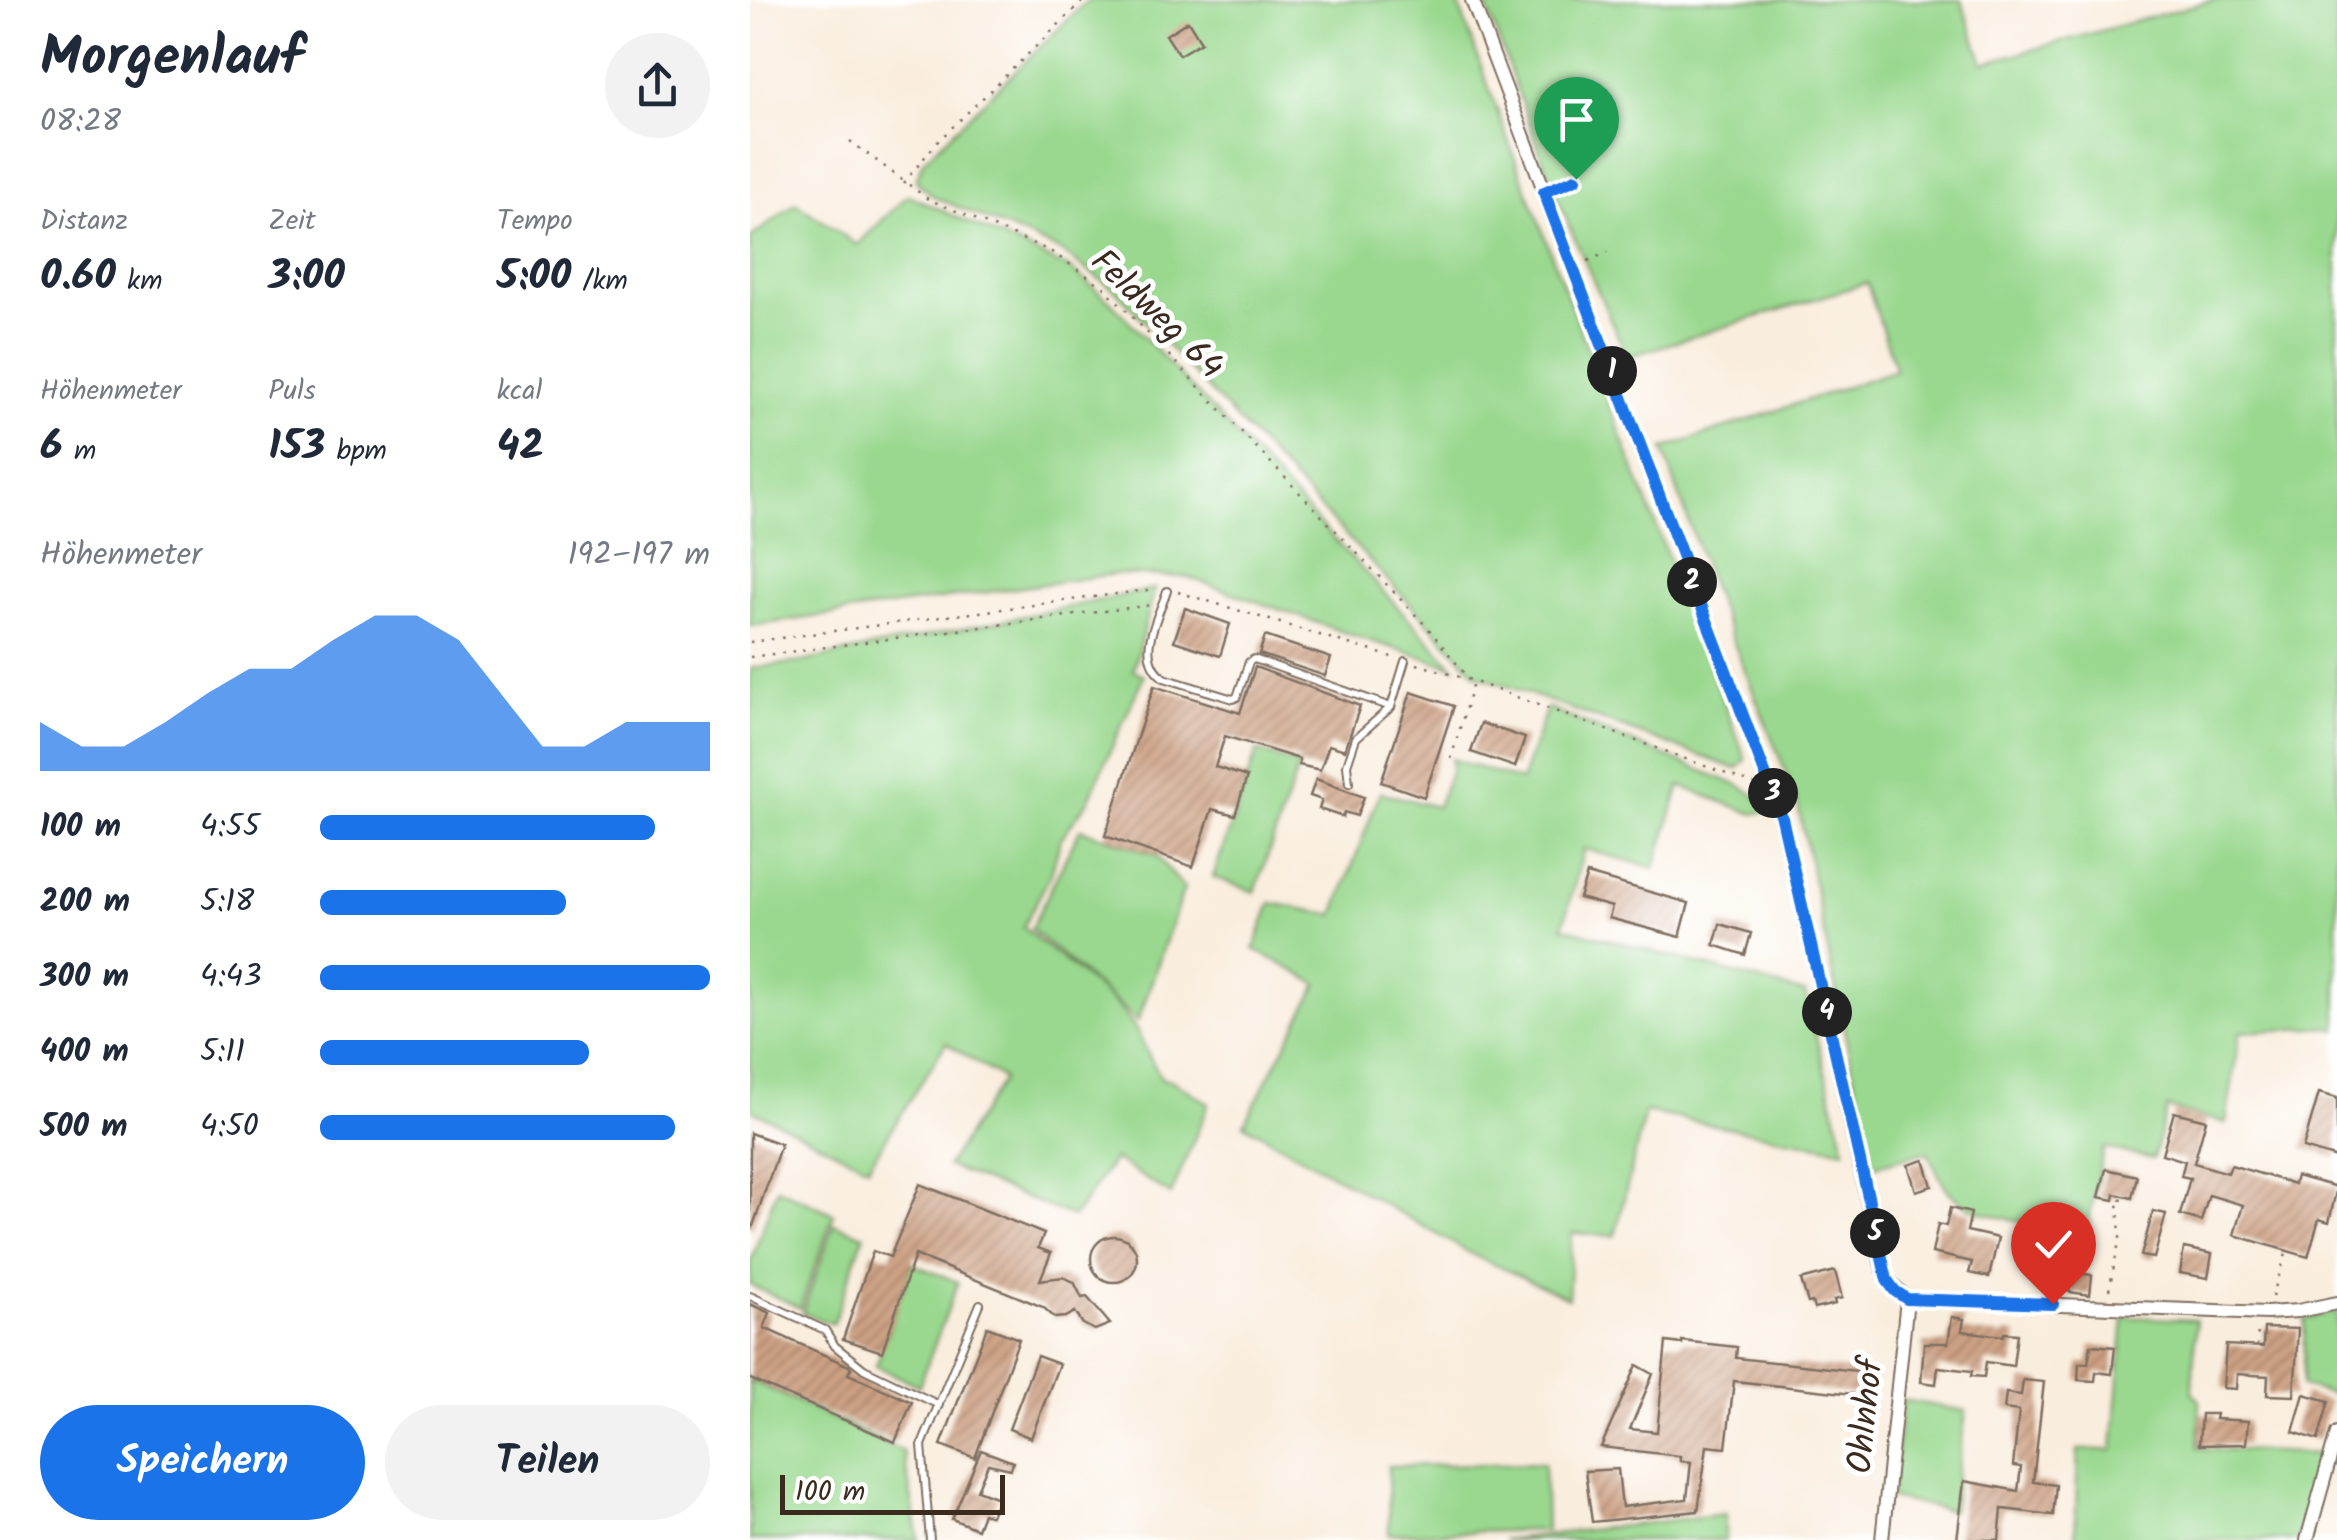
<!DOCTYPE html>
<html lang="de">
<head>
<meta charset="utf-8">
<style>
	:root { --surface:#fff; --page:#f2f2f3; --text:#1f2937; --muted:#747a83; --accent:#1a73e8 }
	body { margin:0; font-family:Kalam,sans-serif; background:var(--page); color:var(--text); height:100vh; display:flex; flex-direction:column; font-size:38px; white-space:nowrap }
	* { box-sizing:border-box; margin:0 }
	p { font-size:32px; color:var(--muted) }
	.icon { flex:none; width:55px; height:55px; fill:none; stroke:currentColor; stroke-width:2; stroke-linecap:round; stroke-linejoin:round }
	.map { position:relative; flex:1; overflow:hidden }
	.panel { display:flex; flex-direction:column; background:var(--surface); width:750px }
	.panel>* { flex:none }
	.scale { position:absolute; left:30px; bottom:25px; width:225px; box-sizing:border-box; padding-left:10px; border:5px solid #3b2a1e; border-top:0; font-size:28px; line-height:35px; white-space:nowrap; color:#3b2a1e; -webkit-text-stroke:8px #fff; paint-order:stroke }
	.pin { position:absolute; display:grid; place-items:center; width:85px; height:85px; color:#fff; margin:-102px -42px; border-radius:50% 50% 50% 0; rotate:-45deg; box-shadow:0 0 10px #0007 }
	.pin .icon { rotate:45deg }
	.km { position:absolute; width:50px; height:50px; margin:-25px; border-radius:50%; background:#222; color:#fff; font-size:28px; line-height:50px; text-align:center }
	.round { display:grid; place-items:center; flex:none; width:105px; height:105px; border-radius:52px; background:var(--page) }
	.summary { display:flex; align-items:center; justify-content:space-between; height:170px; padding:0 40px }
	h1 { font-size:55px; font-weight:800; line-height:75px }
	.metrics { display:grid; grid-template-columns:repeat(3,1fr); gap:15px; height:170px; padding:10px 40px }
	.metrics div { display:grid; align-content:center }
	.metrics b { font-size:42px; font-weight:800 }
	.metrics small { font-size:28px; font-weight:400 }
	.metrics p { font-size:28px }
	.chart { height:280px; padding:20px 40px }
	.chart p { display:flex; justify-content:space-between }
	.chart svg { width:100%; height:180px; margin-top:10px; fill:var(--accent); opacity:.7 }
	.cta { display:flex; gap:20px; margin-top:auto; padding:20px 40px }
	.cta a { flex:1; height:115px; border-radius:60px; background:var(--accent); color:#fff; font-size:40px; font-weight:800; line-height:115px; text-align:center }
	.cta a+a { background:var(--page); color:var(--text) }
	ul { padding:0 40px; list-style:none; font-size:32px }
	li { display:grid; grid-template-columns:160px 120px 1fr; align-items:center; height:75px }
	li i { height:25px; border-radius:12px; background:var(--accent) }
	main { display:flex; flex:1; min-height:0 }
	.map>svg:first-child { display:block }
	.green { fill:#99d88e; stroke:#6a8156; stroke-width:2.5 }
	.building { fill:url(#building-hatch) }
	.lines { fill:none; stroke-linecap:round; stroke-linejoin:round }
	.service-casing { stroke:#7e6e61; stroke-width:10 }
	.minor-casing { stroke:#7e6e61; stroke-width:16 }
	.path { stroke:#7e6e61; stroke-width:2.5; stroke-dasharray:2.5 8; stroke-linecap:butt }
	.service { stroke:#fff; stroke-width:6 }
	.minor { stroke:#fff; stroke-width:12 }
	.route-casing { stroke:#fff; stroke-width:20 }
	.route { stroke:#1a73e8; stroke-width:12 }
	.labels { text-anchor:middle; stroke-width:10; stroke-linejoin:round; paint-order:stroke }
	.street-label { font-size:35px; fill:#3b2a1e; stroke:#fff }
</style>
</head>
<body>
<main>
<section class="panel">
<div class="summary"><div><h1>Morgenlauf</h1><p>08:28</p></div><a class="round"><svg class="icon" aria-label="share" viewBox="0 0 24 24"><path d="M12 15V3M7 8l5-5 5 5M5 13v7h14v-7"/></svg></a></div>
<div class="metrics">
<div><p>Distanz</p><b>0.60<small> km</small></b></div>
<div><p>Zeit</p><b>3:00</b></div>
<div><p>Tempo</p><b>5:00<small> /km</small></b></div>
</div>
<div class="metrics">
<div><p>Höhenmeter</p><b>6<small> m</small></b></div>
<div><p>Puls</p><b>153<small> bpm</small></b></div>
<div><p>kcal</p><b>42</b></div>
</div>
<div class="chart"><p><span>Höhenmeter</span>192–197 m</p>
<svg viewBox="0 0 160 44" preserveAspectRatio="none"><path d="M0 44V32L10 38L20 38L30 32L40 25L50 19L60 19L70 12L80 6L90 6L100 12L110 25L120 38L130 38L140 32L150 32L160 32V44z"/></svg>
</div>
<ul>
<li><b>100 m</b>4:55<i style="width:86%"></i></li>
<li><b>200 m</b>5:18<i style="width:63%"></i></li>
<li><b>300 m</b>4:43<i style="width:100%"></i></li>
<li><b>400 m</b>5:11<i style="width:69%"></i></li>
<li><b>500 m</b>4:50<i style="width:91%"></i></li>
</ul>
<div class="cta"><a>Speichern</a><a>Teilen</a></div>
</section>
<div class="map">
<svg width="1587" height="1540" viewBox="0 0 1587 1540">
	<defs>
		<pattern id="building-hatch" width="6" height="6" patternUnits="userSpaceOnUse" patternTransform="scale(2.5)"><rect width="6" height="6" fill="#cda184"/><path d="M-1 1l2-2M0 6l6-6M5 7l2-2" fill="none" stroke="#a8836b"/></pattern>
	</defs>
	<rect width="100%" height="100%" fill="#fff"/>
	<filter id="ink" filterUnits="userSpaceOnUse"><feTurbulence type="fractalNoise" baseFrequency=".01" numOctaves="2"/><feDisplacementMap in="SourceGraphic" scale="20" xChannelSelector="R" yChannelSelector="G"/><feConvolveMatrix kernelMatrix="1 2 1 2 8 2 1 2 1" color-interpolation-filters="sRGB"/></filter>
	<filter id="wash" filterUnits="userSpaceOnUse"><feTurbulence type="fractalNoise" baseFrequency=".0048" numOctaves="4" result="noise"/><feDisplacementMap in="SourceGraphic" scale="40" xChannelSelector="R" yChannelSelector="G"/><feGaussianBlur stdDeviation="2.25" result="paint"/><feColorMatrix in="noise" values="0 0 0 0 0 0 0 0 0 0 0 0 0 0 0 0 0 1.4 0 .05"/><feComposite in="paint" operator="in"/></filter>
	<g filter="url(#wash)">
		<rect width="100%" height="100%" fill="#f9eddd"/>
		<g class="green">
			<polygon points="338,0 707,0 766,162 996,760 987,769 727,675 365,290 309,250 184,197 166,181 173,161"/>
			<path d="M734,0H1211L1233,63L1463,0H1587V1030L1579,1027L1490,1032L1476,1123L1417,1108L1403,1159L1354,1148L1337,1230C1302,1223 1233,1222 1207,1199C1192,1187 1186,1169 1178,1152L1122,1166L1047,801L963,591L913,449L1146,370L1117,283L877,357L806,196Z"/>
			<polygon points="158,195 321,269 361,302 704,667 602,635 437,577 365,574 0,626 0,238 46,203 107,245"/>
			<path d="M405,589L383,670L394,675L338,801L311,838L301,874L273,927C305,956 344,981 374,1013C392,1033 397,1059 413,1080L419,1079L459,1103L421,1195L364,1159L323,1217L197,1166L253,1079L196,1043L118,1167L0,1109V668L51,662Z"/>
			<polygon points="797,708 990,786 1003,794 1016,811 1004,814 930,786 905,868 834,849 813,927 1055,993 1095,1150 895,1112 865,1236 822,1233 818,1298 725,1256 494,1124 568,984 504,949 521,903 584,915 630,792 687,807 702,767 701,759 771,781"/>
			<polygon points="507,751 549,765 505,892 463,877"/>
			<polygon points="330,829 406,855 434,888 388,1021 281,929"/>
			<polygon points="27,1188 84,1214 50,1308 0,1285 0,1263"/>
			<polygon points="84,1224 114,1235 83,1324 52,1313"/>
			<polygon points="162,1264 208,1282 169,1386 126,1366"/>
			<polygon points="1587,1311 1587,1392 1586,1395 1552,1386 1555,1319"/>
			<polygon points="1374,1317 1446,1320 1442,1392 1450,1400 1448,1448 1569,1454 1547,1540 1325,1540 1328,1450 1363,1450"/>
			<polygon points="0,1380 153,1451 169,1540 0,1540"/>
			<polygon points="1153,1400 1216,1411 1202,1511 1141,1498"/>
			<polygon points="794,1463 796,1530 639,1534 638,1466"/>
			<polygon points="975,1514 975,1540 752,1540"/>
		</g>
		<g id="blocks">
			<g class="building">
				<polygon points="438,21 451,42 429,55 416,35"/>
				<polygon points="435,608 480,624 470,656 424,641"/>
				<polygon points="515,636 581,658 575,676 509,654"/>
				<polygon points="505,667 610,706 595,750 579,745 570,770 549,765 549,759 475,736 465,767 497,777 485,815 462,809 443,867 355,836 404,686 490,713"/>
				<polygon points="661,692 704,706 674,797 631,782"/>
				<polygon points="731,723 775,738 765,767 721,752"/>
				<polygon points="566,779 614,797 607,816 594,812 593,817 569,809 572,800 560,796"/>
				<polygon points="837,874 939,903 930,937 859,918 862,907 829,898"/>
				<polygon points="970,924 1001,933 995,955 964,945"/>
				<polygon points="1569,1093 1587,1098 1587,1158 1553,1148"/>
				<polygon points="1424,1112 1456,1120 1444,1163 1478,1173 1481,1165 1544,1184 1546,1176 1587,1187 1579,1222 1569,1219 1558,1257 1484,1235 1493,1205 1459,1195 1451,1221 1430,1215 1440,1178 1431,1176 1435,1161 1412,1154"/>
				<polygon points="0,1133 31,1144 2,1229 0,1228"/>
				<polygon points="1174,1160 1182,1186 1166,1191 1158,1165"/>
				<polygon points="1356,1169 1387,1176 1382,1198 1365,1194 1364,1200 1349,1197"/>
				<polygon points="170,1184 294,1234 288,1248 301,1253 290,1280 313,1277 324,1282 332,1298 337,1297 360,1324 345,1330 333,1324 325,1312 316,1317 305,1318 293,1307 165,1255 132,1352 93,1339 123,1251 140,1257"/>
				<polygon points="1200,1208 1221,1213 1217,1231 1248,1238 1239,1277 1219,1273 1222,1262 1182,1253 1188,1224 1196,1226"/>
				<polygon points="1403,1211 1416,1214 1404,1258 1391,1256"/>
				<circle cx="364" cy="1259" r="23"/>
				<polygon points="1434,1248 1462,1254 1458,1278 1430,1273"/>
				<polygon points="1085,1271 1092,1298 1084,1300 1085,1304 1064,1309 1062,1302 1058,1303 1051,1280"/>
				<polygon points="1326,1273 1342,1275 1340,1295 1319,1292 1320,1277 1326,1278"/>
				<polygon points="0,1304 20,1313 14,1328 99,1366 101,1368 98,1374 162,1402 145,1442 0,1379"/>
				<polygon points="1202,1317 1214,1319 1212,1331 1253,1336 1254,1333 1267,1334 1263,1366 1236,1362 1234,1377 1221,1376 1222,1371 1188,1367 1186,1384 1171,1382 1174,1343 1198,1343"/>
				<polygon points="237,1327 269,1339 225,1458 191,1445"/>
				<polygon points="1514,1328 1548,1329 1544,1396 1517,1395 1518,1376 1487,1374 1486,1389 1473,1388 1476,1345 1513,1347"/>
				<polygon points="932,1341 987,1347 986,1358 1126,1373 1124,1386 1121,1396 984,1381 976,1448 957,1446 948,1511 842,1522 835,1471 868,1469 872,1507 937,1499 941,1462 930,1461 930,1456 851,1447 887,1365 903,1374 880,1429 907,1432 916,1342 932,1344"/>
				<polygon points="1341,1345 1365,1347 1362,1374 1346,1372 1345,1381 1328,1380 1329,1363 1338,1363"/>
				<polygon points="287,1356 309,1364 281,1438 259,1429"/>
				<polygon points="1273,1380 1294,1382 1283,1482 1306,1485 1303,1515 1252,1509 1249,1540 1207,1540 1214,1481 1268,1491 1271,1467 1263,1466 1269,1411 1254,1409 1256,1393 1271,1395"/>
				<polygon points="1554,1394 1579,1401 1568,1440 1543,1432"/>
				<polygon points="1451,1414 1466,1414 1465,1419 1498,1421 1496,1444 1449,1445"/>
				<polygon points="231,1450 263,1462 261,1469 238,1464 227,1490 248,1498 241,1516 233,1513 227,1529 202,1519"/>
			</g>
		</g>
	</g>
	<g filter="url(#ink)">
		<use href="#blocks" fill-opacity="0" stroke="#7e6e61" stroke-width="2.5"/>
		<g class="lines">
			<defs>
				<g id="service">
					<path d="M417,591C408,618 384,657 414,678L483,699L487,697L499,662L504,659L641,707"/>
					<polyline points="599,783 597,765 606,738 641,707 655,661"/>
					<polyline points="0,1296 75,1330 85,1346 114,1369 189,1405"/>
					<polyline points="180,1540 172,1445 230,1304"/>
				</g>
				<g id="minor">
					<polyline points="722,0 1032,818 1131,1262 1137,1279 1157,1299"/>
					<polyline points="1157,1299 1517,1313 1548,1311 1587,1303"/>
					<polyline points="1132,1540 1157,1299"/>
					<polyline points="1557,1540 1587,1433"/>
				</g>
			</defs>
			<use href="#service" class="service-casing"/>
			<use href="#minor" class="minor-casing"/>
			<g class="path">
				<polyline points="100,141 178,199 300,251 354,287 678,628 719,679"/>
				<polyline points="154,183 186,143 334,0"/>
				<polyline points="810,186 826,179"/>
				<polyline points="838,261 858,252"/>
				<polyline points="428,592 645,658"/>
				<polyline points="0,642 405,589"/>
				<polyline points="0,657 401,605"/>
				<polyline points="667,664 720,680 1004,784"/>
				<polyline points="701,759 723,683"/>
				<polyline points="1359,1290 1370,1238 1368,1199 1373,1200 1374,1196"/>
				<polyline points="1522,1297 1537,1251"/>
				<polyline points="1507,1346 1508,1329"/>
			</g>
			<use href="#service" class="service"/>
			<use href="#minor" class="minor"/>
		</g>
	</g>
	<g class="lines" filter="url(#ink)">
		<defs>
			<polyline id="route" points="826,179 794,192 1032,818 1137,1280 1145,1291 1157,1299 1303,1304"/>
		</defs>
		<use href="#route" class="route-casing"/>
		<use href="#route" class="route"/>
	</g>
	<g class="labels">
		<g class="street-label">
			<text transform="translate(408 313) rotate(44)" y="12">Feldweg 64</text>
			<text transform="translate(1114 1416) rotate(-84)" y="12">Ohlnhof</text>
		</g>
	</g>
</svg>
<div class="scale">100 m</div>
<div class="pin" style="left:826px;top:179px;background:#1e9e55"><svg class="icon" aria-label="arrive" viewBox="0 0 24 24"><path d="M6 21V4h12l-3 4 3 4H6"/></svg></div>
<div class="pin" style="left:1303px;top:1304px;background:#d93025"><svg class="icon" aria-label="check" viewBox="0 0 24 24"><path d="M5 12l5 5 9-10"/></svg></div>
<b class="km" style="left:862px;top:371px">1</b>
<b class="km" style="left:942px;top:582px">2</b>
<b class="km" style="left:1023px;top:793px">3</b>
<b class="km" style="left:1077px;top:1012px">4</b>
<b class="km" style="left:1125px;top:1233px">5</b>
</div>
</main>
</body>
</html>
